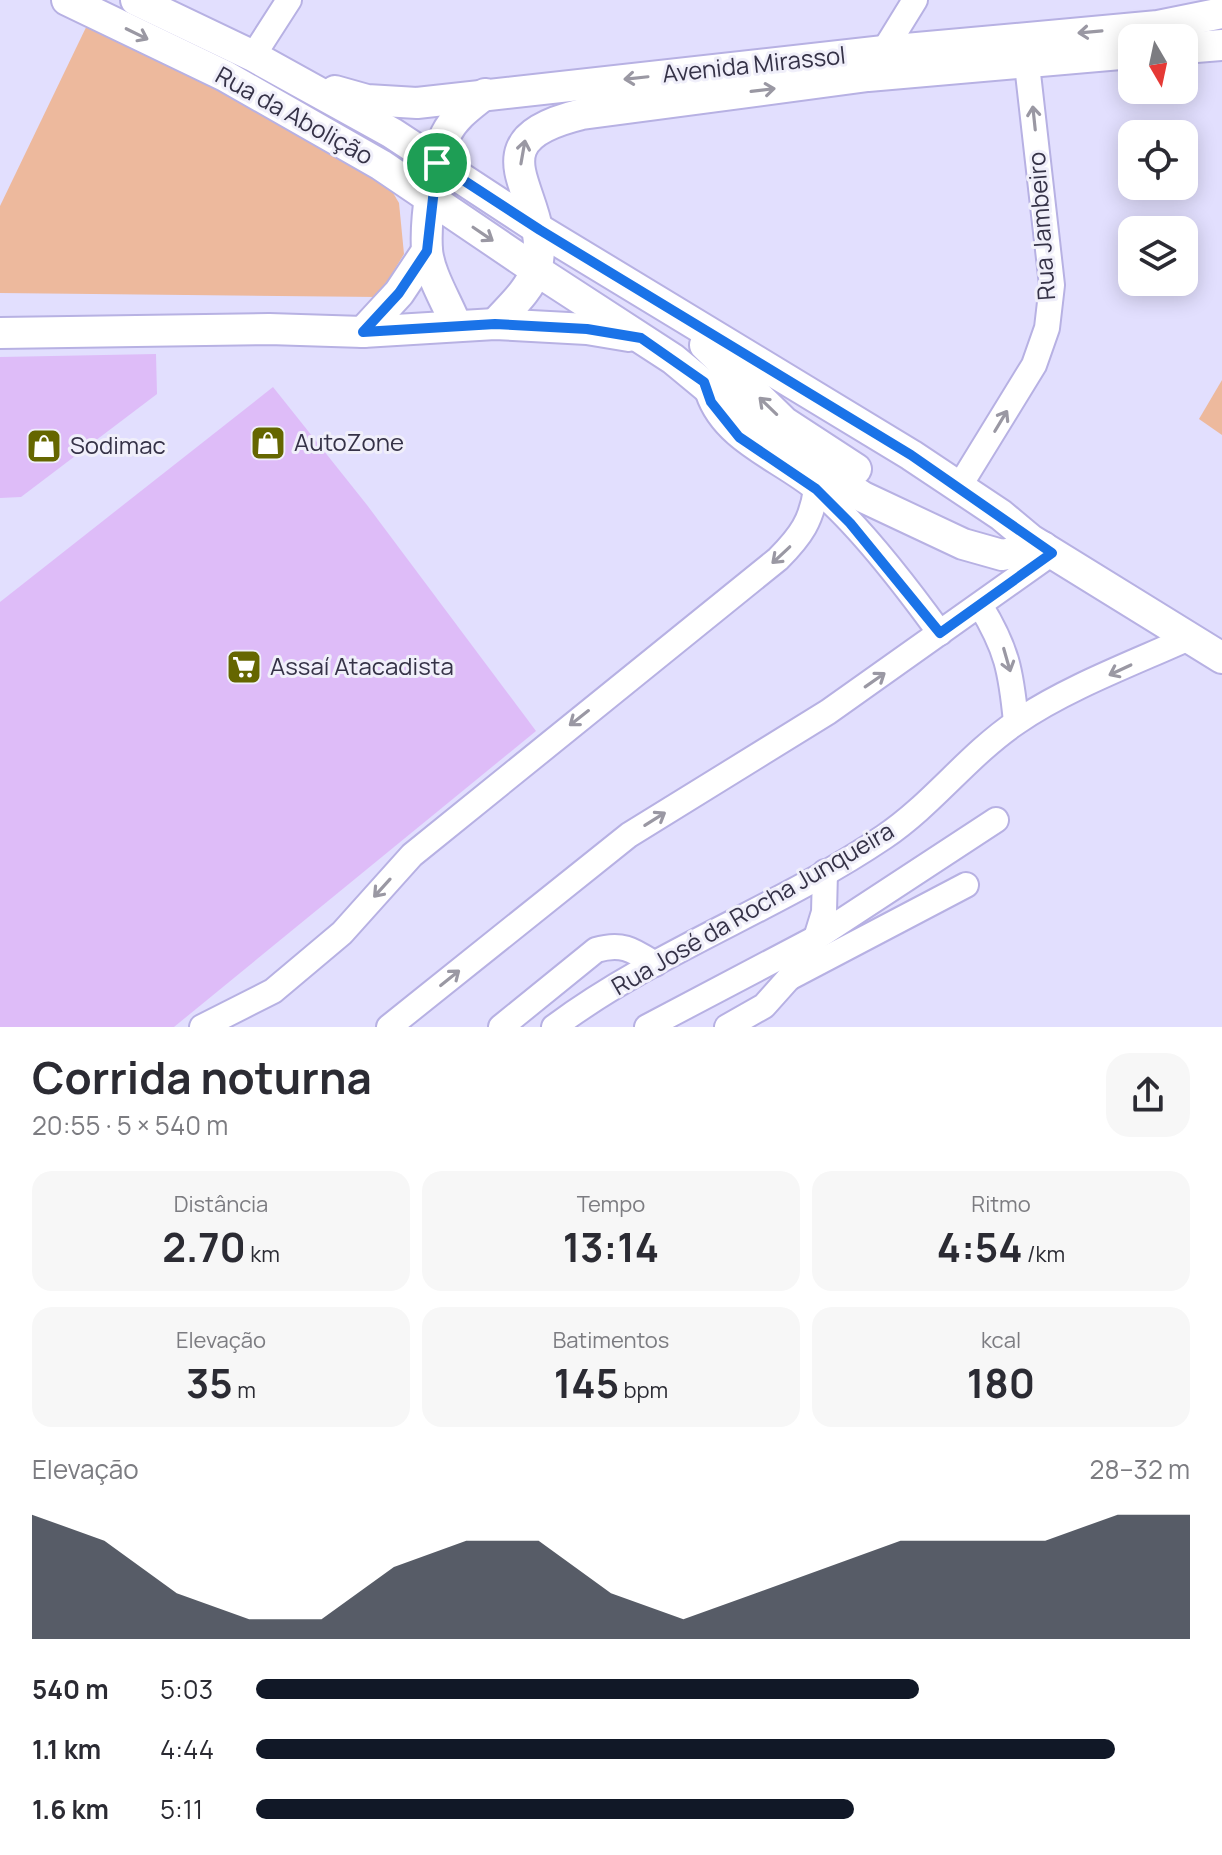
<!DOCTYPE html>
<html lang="pt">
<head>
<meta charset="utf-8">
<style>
	:root { --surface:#fff; --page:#f7f7f7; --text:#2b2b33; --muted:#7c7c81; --accent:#111827 }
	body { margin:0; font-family:Manrope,sans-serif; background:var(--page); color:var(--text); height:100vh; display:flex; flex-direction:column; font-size:30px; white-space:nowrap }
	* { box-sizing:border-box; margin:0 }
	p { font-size:26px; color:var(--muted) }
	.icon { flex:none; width:44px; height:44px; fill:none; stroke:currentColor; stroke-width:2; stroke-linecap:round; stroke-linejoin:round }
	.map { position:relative; height:1027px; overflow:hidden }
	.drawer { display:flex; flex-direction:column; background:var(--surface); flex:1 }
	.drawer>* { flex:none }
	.needle { width:52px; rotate:171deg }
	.controls { position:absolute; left:1118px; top:24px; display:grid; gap:16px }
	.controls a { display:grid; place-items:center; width:80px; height:80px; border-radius:16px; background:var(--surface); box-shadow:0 4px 20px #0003; font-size:40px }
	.pin { position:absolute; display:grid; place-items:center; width:68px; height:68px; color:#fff; margin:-34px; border:4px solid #fff; border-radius:50%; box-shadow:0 2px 8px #0007 }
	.round { display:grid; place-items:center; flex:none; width:84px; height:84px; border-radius:24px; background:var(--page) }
	.headline { display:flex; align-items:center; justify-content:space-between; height:136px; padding:0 32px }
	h1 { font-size:44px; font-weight:700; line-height:60px }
	.figures { display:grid; grid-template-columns:repeat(3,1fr); gap:12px; height:136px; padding:8px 32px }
	.figures div { display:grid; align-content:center; border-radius:20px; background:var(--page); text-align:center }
	.figures b { font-size:40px; font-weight:700 }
	.figures small { font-size:22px; font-weight:400 }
	.figures p { font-size:22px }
	.chart { height:224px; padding:16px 32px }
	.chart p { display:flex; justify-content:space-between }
	.chart svg { width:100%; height:144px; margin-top:8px; fill:var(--accent); opacity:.7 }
	ul { padding:0 32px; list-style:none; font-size:26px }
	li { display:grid; grid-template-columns:128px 96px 1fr; align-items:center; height:60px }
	li i { height:20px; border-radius:10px; background:var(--accent) }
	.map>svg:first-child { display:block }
	.green { fill:#edb99d }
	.building { fill:#debcf8 }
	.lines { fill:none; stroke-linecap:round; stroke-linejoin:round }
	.minor-casing { stroke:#b7b1e3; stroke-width:28 }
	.major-casing { stroke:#b7b1e3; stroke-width:34 }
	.minor { stroke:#fff; stroke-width:24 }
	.major { stroke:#fff; stroke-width:30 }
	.oneway { stroke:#9a98a3 }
	.route-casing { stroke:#fff; stroke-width:16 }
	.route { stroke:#1a73e8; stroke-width:10 }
	.labels { text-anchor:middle; stroke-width:6; stroke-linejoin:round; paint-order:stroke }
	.street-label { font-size:24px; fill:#353247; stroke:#f0effa }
	.poi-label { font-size:24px; fill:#353247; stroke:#f0effa; text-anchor:start }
</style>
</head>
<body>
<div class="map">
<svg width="1222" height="1027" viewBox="0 0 1222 1027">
	<rect width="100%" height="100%" fill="#e2dffe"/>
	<g class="green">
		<polygon points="91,17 379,169 399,203 404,254 378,297 0,293 0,206"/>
		<polygon points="1222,380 1222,435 1199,419"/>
	</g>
	<g class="building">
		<polygon points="156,354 157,394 21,497 0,498 0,357"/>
		<polygon points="273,387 367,505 536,731 174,1027 0,1027 0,602"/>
	</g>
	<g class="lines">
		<defs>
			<g id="minor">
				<polyline points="253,56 289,0"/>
				<polyline points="878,60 915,0"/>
				<path d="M708,393C724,441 780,459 816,489C857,522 908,589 940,633"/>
				<polyline points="959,487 1034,365 1047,328 1052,285 1025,47"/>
				<path d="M980,605C1007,649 1011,671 1016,722"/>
				<polyline points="789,978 966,885"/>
				<path d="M202,1027L273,991L342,933L412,855L778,559C801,536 812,520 816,489"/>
				<polyline points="389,1027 629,835 828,712 1052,553"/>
				<path d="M501,1027L596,950C622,942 633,950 655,964"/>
				<path d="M554,1027C656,951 779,908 884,837C933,804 968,755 1017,722C1066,688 1136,662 1191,637"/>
				<polyline points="647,1027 816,938 996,820"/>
				<polyline points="727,1027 764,1006 789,978 816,938 824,912 825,872"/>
			</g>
			<g id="major">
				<polyline points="67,0 225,76 381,165 536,270 673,359 754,426 863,497 963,544 1002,555 1043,547"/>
				<polyline points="136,0 253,56 392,133 540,230 911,455 1001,515 1031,540 1222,658"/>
				<polyline points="1184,48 1222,45"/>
				<polyline points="335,91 367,100 417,103 884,51 1158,26 1222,13"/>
				<path d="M495,324C509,308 529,291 536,270C557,197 460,144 582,114L868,76L1132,53"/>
				<path d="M456,325C447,302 429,274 427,250C425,220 433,160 446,134C455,116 470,106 485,94"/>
				<polyline points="363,332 399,293 427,251"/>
				<polyline points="0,333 269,329 363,332 495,324 587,329 629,336"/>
				<polyline points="705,345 784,422 856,469"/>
			</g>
		</defs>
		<use href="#minor" class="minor-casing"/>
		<use href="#major" class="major-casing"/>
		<use href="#minor" class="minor"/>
		<use href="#major" class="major"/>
	</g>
	<defs><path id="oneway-shaft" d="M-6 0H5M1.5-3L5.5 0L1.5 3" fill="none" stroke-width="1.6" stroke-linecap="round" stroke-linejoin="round" transform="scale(2)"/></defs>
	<g class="oneway">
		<use href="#oneway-shaft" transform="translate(1090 32) rotate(175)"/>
		<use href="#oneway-shaft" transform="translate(137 34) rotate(26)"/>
		<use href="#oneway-shaft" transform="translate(636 78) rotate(174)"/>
		<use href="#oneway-shaft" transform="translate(763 90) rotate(-7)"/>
		<use href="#oneway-shaft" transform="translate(1034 118) rotate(-96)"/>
		<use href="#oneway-shaft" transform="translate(523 152) rotate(-80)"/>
		<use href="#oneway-shaft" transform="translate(483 234) rotate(34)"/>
		<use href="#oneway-shaft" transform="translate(768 406) rotate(-136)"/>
		<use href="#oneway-shaft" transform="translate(1001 421) rotate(-59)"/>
		<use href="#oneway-shaft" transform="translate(781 555) rotate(137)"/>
		<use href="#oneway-shaft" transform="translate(1007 660) rotate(74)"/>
		<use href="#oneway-shaft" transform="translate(1120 670) rotate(155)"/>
		<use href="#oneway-shaft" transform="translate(875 680) rotate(-35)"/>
		<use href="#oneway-shaft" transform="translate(579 718) rotate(142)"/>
		<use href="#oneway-shaft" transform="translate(655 819) rotate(-32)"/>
		<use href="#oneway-shaft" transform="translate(382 888) rotate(132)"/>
		<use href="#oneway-shaft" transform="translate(450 978) rotate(-39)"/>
	</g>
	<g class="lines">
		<defs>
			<polygon id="route" points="437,163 540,230 911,455 1052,553 940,633 850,523 816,489 739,437 711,402 704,382 641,338 587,329 495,324 363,332 399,293 427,251"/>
		</defs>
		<use href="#route" class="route-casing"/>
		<use href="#route" class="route"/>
	</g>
	<defs>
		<symbol id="shop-square" viewBox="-11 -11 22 22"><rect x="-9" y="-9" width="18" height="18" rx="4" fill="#656600" stroke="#f0effa"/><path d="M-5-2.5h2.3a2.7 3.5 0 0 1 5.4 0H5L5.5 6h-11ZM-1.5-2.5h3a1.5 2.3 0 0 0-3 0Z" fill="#fff"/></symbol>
		<symbol id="supermarket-square" viewBox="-11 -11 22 22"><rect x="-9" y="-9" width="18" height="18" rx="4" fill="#656600" stroke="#f0effa"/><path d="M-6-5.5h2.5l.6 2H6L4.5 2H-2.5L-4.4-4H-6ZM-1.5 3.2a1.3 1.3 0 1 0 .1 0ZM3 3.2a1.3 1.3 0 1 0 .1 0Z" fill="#fff"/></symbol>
	</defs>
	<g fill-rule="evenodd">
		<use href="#shop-square" x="248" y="423" width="40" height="40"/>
		<use href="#shop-square" x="24" y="426" width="40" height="40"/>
		<use href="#supermarket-square" x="224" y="647" width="40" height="40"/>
	</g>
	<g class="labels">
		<g class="street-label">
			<text transform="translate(754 65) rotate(-6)" y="8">Avenida Mirassol</text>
			<text transform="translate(294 116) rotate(29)" y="8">Rua da Abolição</text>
			<text transform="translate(1042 226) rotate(-94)" y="8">Rua Jambeiro</text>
			<text transform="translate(753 909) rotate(-30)" y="8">Rua José da Rocha Junqueira</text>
		</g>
		<g class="poi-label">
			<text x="294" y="451">AutoZone</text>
			<text x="70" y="454">Sodimac</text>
			<text x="270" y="675">Assaí Atacadista</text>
		</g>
	</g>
</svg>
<div class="controls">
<a><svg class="needle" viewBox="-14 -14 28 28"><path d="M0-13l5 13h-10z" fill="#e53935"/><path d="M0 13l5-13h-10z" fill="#7c7c81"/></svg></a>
<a><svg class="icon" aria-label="locate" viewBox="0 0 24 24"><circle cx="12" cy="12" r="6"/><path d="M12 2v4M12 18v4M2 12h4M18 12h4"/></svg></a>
<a><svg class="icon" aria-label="layers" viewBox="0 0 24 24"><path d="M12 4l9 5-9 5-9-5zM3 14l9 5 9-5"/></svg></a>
</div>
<div class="pin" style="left:437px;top:163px;background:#1e9e55"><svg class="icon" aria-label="arrive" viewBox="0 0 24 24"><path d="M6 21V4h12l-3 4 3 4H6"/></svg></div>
</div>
<section class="drawer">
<div class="headline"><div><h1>Corrida noturna</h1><p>20:55 · 5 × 540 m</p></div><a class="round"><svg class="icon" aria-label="share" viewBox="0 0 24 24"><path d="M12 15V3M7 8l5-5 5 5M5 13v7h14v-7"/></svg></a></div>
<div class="figures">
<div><p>Distância</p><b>2.70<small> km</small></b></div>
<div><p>Tempo</p><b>13:14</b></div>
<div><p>Ritmo</p><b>4:54<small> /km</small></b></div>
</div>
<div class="figures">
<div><p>Elevação</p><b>35<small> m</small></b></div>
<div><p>Batimentos</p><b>145<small> bpm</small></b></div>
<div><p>kcal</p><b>180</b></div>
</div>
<div class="chart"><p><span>Elevação</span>28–32 m</p>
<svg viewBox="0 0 160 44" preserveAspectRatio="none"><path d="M0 44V6L10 14L20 30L30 38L40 38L50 22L60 14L70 14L80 30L90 38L100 30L110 22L120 14L130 14L140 14L150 6L160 6V44z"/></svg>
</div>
<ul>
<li><b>540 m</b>5:03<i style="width:71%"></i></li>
<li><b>1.1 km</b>4:44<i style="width:92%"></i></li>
<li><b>1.6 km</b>5:11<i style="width:64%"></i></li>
</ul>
</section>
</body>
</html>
